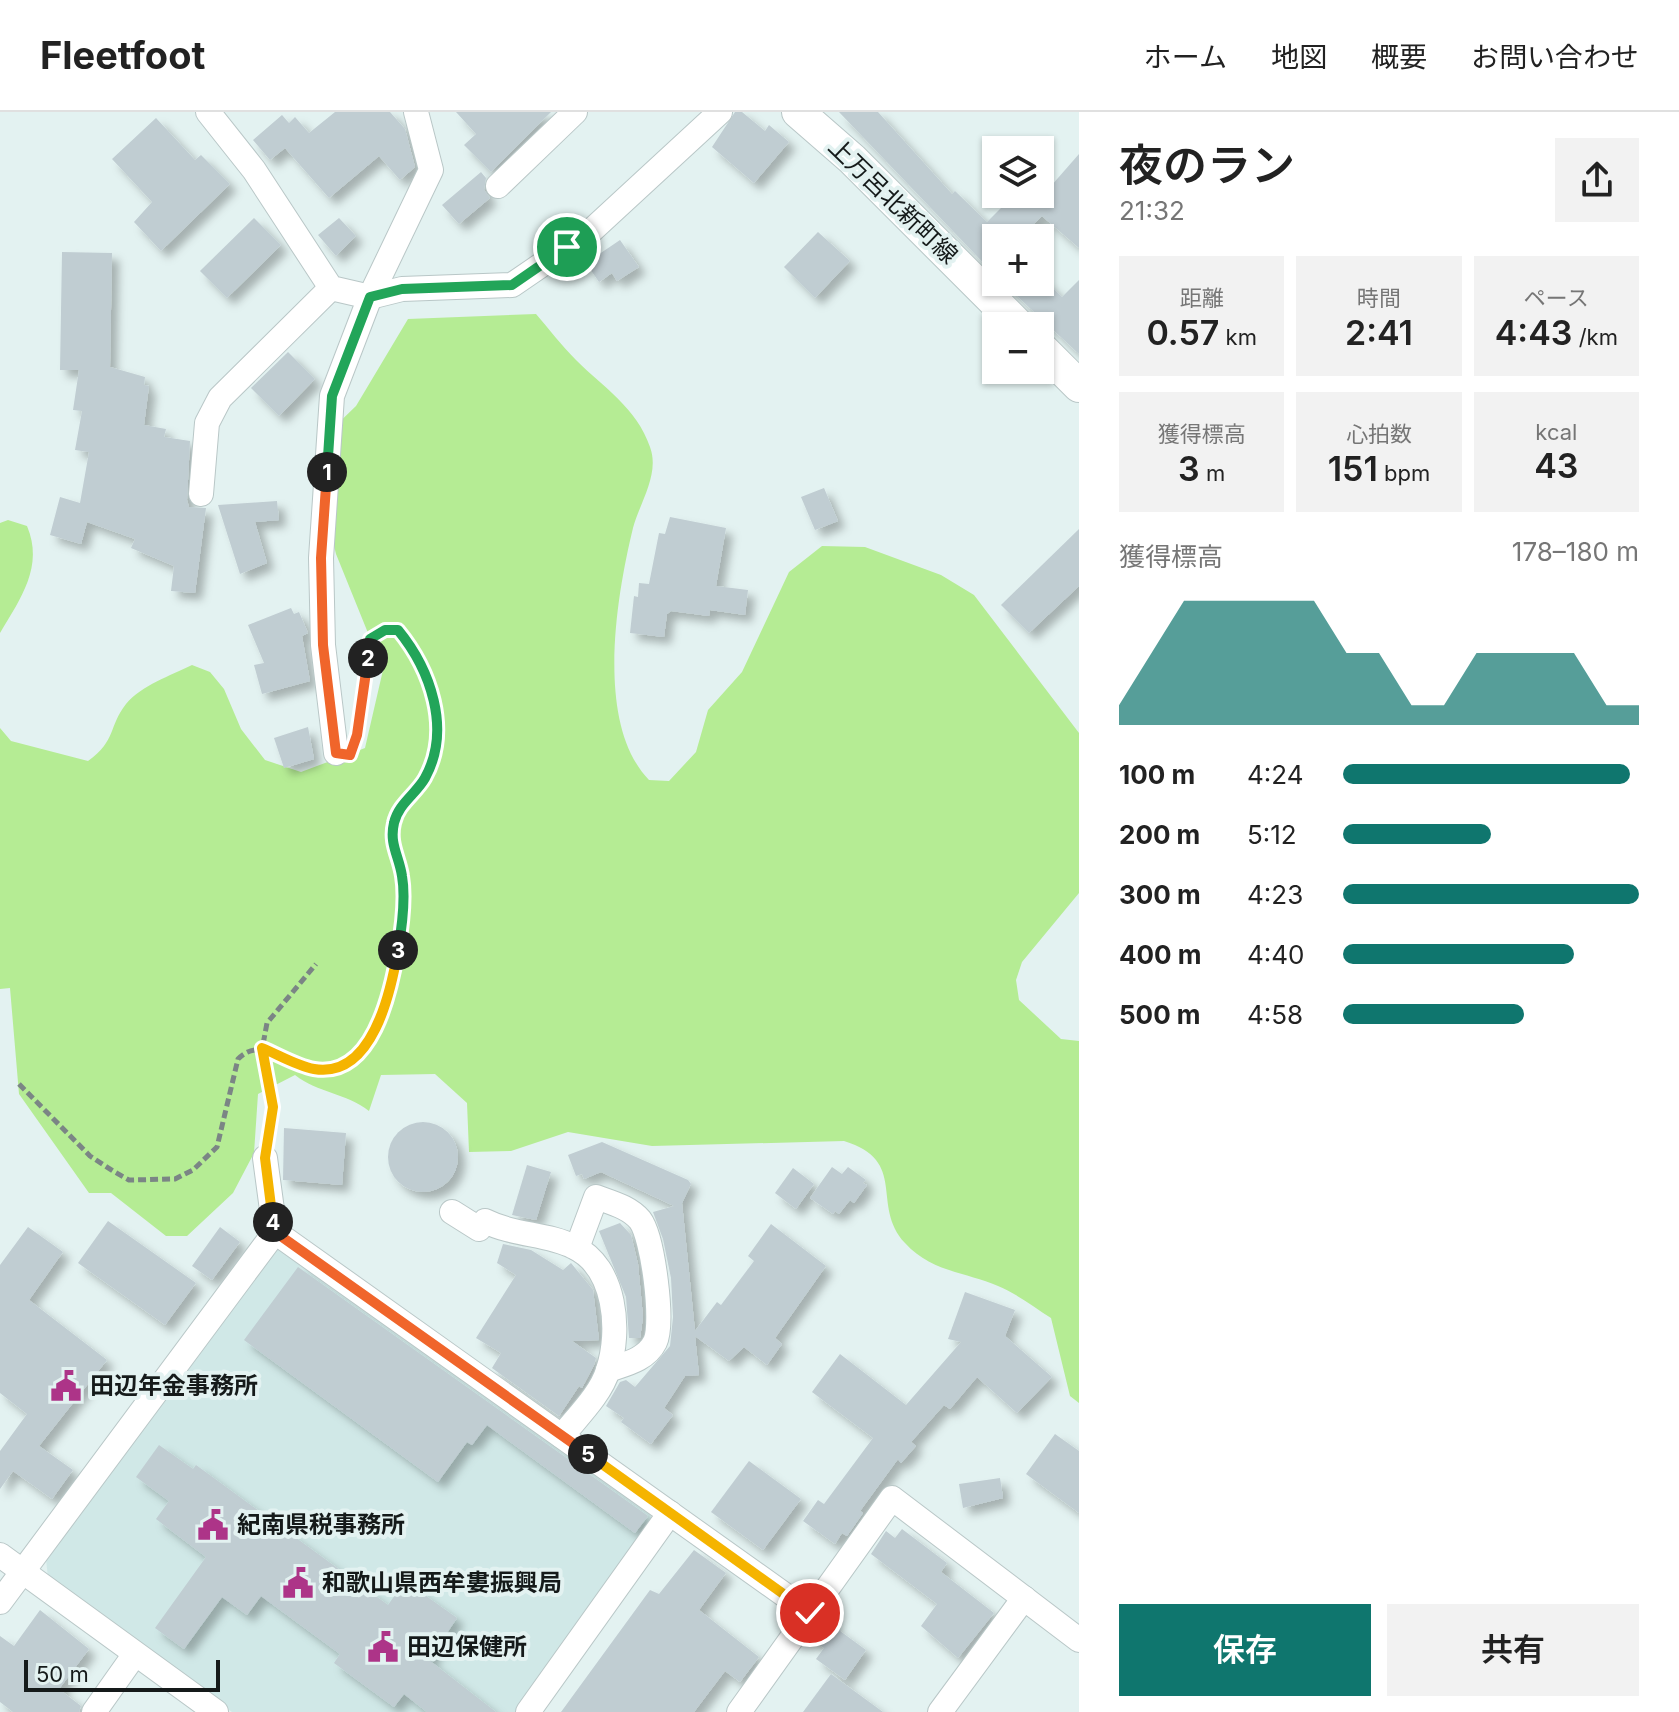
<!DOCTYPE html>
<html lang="ja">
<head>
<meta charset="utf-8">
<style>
	:root { --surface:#fff; --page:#f2f2f2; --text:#222; --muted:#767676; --line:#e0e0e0; --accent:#0f766e }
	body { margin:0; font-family:Inter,"Noto Sans JP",sans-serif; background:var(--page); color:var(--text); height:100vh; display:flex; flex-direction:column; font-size:30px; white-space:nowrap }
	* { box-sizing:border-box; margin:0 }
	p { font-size:26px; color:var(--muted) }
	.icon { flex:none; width:44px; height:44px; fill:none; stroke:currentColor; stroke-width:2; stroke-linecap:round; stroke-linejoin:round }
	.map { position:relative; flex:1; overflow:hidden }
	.details { display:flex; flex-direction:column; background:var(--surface); width:600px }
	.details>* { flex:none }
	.fabs { position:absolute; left:982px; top:24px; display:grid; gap:16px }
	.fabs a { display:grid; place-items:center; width:72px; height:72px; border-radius:0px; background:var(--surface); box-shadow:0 2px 6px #0004; font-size:40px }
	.scale { position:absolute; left:24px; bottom:20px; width:196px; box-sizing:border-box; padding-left:8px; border:4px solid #151a1a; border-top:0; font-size:22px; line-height:28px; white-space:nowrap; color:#151a1a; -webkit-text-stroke:6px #e3f2f1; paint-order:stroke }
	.pin { position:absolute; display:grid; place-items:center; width:68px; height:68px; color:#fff; margin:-34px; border:4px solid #fff; border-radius:50%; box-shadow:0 2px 8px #0007 }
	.km { position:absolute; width:40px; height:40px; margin:-20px; border-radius:50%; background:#222; color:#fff; font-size:22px; line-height:40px; text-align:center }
	.round { display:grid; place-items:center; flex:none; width:84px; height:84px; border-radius:0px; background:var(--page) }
	.headline { display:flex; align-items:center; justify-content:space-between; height:136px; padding:0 40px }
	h1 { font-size:44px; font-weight:600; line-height:60px }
	.figures { display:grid; grid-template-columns:repeat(3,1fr); gap:12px; height:136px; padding:8px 40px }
	.figures div { display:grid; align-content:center; border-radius:0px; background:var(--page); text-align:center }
	.figures b { font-size:34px; font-weight:600 }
	.figures small { font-size:22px; font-weight:400 }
	.figures p { font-size:22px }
	.chart { height:224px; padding:16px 40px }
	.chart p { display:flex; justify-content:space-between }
	.chart svg { width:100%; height:144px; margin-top:8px; fill:var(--accent); opacity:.7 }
	.action { display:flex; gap:16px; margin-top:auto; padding:16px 40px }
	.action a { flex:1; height:92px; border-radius:0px; background:var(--accent); color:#fff; font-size:32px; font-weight:600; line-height:92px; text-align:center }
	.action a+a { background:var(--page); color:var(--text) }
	ul { padding:0 40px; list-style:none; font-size:26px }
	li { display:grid; grid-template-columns:128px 96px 1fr; align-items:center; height:60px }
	li i { height:20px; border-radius:10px; background:var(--accent) }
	header { display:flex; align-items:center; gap:48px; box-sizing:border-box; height:112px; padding:0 40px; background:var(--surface); border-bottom:2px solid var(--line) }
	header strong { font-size:38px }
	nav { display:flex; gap:44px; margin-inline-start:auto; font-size:28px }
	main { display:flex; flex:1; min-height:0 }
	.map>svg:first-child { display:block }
	.built { fill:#d0e8e7 }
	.green { fill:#b5ec94 }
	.building { fill:#c0cdd2; filter:url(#shadow) }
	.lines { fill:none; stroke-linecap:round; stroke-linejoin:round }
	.minor-casing { stroke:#b9c7c7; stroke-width:26 }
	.secondary-casing { stroke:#b9c7c7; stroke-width:34 }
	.path { stroke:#7b8585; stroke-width:5; stroke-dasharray:8 4; stroke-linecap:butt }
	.minor { stroke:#fff; stroke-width:24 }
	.secondary { stroke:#fff; stroke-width:32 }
	.split-1-casing { stroke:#fff; stroke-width:16 }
	.split-2-casing { stroke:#fff; stroke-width:16 }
	.split-3-casing { stroke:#fff; stroke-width:16 }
	.split-4-casing { stroke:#fff; stroke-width:16 }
	.split-5-casing { stroke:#fff; stroke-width:16 }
	.split-6-casing { stroke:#fff; stroke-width:16 }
	.split-1 { stroke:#22a559; stroke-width:10 }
	.split-2 { stroke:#f0652b; stroke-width:10 }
	.split-3 { stroke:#22a559; stroke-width:10 }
	.split-4 { stroke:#f5b400; stroke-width:10 }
	.split-5 { stroke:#f0652b; stroke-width:10 }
	.split-6 { stroke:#f5b400; stroke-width:10 }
	.labels { text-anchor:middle; stroke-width:8; stroke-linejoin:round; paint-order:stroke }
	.street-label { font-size:24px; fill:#151a1a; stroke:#e3f2f1 }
	.poi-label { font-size:24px; font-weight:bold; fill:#151a1a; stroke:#e3f2f1; text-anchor:start }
</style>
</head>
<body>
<header>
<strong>Fleetfoot</strong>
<nav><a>ホーム</a><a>地図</a><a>概要</a><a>お問い合わせ</a></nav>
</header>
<main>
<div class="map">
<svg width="1079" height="1600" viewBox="0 0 1079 1600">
	<defs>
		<filter id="shadow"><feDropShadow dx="7" dy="7" stdDeviation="4" flood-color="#0004"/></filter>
	</defs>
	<rect width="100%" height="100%" fill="#e3f2f1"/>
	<polygon class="built" points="276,1125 650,1399 652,1414 515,1600 232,1600 48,1466 46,1447"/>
	<g class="green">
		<path d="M536,202C549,217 562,234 576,248C603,275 637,296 650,335C660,362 640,390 633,416C616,486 595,612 649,668L669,669L696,640L708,598L742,560L789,460L822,434L865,435L941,463L974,483L1079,621V781L1022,850L1016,868L1019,888L1061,927L1079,929V1291L1070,1284L1051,1206C1034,1195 1017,1182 998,1174C966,1160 931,1160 905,1131C870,1093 909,1049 844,1029L652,1034L568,1020L511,1039L469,1040L467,991L435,962L381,963L369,999C346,981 318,981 295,963L258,982L254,1041L233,1081L187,1124H166L111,1081H89L19,982L10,876L0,877V616L11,629L88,649C117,628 108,615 126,592C142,573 170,564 192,553L210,560L224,577L241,617L265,648L301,660L365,636L383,558L336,442L316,362L325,324L356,294L408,207Z"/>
		<path d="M8,408L27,414C44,454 21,486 0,521V411Z"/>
	</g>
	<g class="building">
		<polygon points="335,0 390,0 405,17 415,55 400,68 379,44 329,86 285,36 270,48 253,28 282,3 289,11 295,5 309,21"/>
		<polygon points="456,0 551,0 491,60 464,33 476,22"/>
		<polygon points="735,0 742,0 765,19 769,13 789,30 754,71 712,35"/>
		<polygon points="839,0 878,0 952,82 955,79 987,110 1015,82 1044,82 1079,42 1079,136 1042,104 1020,126 996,126 996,164"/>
		<polygon points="156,6 195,48 201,43 230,72 161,139 134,110 152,90 112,47"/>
		<polygon points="481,60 486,66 484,78 490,86 459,112 442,93"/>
		<polygon points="254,106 281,133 227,186 200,159"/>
		<polygon points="339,106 356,124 336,144 318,123"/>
		<polygon points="818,120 850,149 815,186 784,155"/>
		<polygon points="620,128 639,155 617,169 612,161 599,170 586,151"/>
		<polygon points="62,140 112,141 110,255 145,265 144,273 149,274 144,313 166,317 164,325 190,329 187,388 189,395 206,396 195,481 171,479 174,454 131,436 135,427 87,410 81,432 50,423 60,385 80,391 89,340 75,338 82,299 73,298 79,258 60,258"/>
		<polygon points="1079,168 1079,242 1002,170 1047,170 1062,185"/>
		<polygon points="288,240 315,267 279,304 251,276"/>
		<polygon points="824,376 838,409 815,418 801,385"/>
		<polygon points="277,389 279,408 255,410 267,451 240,462 218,393"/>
		<polygon points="670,405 726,416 716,474 748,478 745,503 710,498 709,504 671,499 667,502 664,525 630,521 634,484 638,485 639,471 649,472 659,421 665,422"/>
		<polygon points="1079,417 1079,474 1029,521 1001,493"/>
		<polygon points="291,496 294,502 299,500 308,521 302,524 310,569 262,582 254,553 264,551 248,513"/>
		<polygon points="308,615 314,647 284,656 274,626"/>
		<circle cx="423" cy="1045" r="35"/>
		<polygon points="284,1016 346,1021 342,1073 283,1068"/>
		<polygon points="602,1030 688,1068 691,1072 682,1091 695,1219 717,1190 721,1193 754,1149 748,1144 771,1112 826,1154 775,1226 782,1232 767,1253 744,1235 729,1249 695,1224 699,1263 685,1264 664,1296 673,1303 651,1332 621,1310 624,1306 606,1294 620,1270 626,1268 635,1275 670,1234 673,1205 671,1166 663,1127 653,1100 674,1094 601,1060 584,1067 582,1062 576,1064 568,1043"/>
		<polygon points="527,1053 551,1060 536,1108 512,1103"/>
		<polygon points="832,1055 842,1062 848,1055 866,1068 863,1071 867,1073 854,1091 850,1088 839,1102 835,1099 833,1102 810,1086"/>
		<polygon points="793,1056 814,1072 796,1097 775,1081"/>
		<polygon points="108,1109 196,1171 165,1213 78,1151"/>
		<polygon points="620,1111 631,1123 638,1152 643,1205 640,1226 629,1226 626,1185 599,1119"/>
		<polygon points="28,1115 63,1140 29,1188 107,1248 39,1334 73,1358 52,1387 13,1359 0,1377 0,1339 27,1302 0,1281 0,1153"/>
		<polygon points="220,1115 240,1130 212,1168 192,1154"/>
		<polygon points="503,1132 531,1138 563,1158 571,1151 593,1178 599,1228 572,1229 596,1246 594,1253 582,1276 579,1274 559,1304 492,1256 501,1241 476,1226 516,1163 497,1151"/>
		<polygon points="298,1155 648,1404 635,1421 487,1313 472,1333 467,1330 438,1370 244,1228"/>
		<polygon points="965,1180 1015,1198 1005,1224 1052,1265 1017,1301 977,1265 950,1297 944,1293 911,1330 916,1334 901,1351 898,1347 860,1399 863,1401 847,1424 842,1421 835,1432 803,1409 818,1388 824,1392 873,1326 812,1280 840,1242 906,1293 961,1230 948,1227"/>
		<polygon points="1055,1322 1079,1339 1079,1401 1026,1362"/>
		<polygon points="159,1333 193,1357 196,1353 388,1493 405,1469 457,1506 429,1548 496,1600 427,1600 404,1582 394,1595 334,1551 340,1542 261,1484 247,1503 222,1485 184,1537 155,1516 206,1445 156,1407 169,1389 136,1365"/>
		<polygon points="749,1349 801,1387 763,1438 711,1400"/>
		<polygon points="1000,1366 1003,1386 963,1396 959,1372"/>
		<polygon points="902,1417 947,1451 941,1460 994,1501 958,1546 921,1514 937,1492 871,1442 886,1419 895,1426"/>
		<polygon points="694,1438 726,1461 699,1498 759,1545 740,1570 725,1559 694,1600 561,1600 650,1478 659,1482"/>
		<polygon points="40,1498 89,1537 59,1577 81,1594 79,1600 13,1600 0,1590 0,1524 14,1534"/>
		<polygon points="825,1508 866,1538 845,1568 816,1547 824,1536 812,1527"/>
		<polygon points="831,1562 883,1600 803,1600"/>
	</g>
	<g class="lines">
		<defs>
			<g id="minor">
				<polyline points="208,0 254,58 331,176 370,185 402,177 512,173 591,119 720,0"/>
				<polyline points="498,74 575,0"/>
				<polyline points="201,382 207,311 220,286 331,176"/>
				<polyline points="336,641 323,533 321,446 332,284 370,185 431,58 416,0"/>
				<polyline points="265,1046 275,1120 810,1501"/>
				<path d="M452,1100L479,1117L485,1109C515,1124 547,1121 574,1135C616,1155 621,1219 608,1258C601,1282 577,1305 562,1324"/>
				<path d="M577,1136L596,1085C612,1091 629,1095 640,1108C653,1125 664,1211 655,1230C646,1248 625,1252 608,1258"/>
				<polyline points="0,1443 216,1600"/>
				<polyline points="0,1490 275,1120"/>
				<polyline points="94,1600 135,1542"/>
				<polyline points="528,1600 670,1401"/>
				<polyline points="739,1600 892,1386 1079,1528"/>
				<polyline points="940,1600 1024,1486"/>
			</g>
			<g id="secondary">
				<polyline points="798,0 852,47 1019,214"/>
				<polyline points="1040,235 1079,274"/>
			</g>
		</defs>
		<use href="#minor" class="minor-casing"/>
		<use href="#secondary" class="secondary-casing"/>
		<g class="path">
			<path d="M19,972L90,1044L113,1059L129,1068L175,1067L193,1058L217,1035L238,947C271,913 314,987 359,941C398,900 405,821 402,767C401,753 391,741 393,727C395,700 408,689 423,669C455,626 427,555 398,518H385L370,527L358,607"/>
			<polyline points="268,1025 273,995 261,943 267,911 316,852"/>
		</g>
		<use href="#minor" class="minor"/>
		<use href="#secondary" class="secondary"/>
	</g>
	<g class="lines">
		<defs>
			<polyline id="split-1" points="327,360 332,284 370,185 402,177 512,173 567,135"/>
			<polyline id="split-2" points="327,360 321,446 323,533 336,641 350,643 357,623 368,546"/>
			<path id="split-3" d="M368,546L370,527L385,518H398C430,557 452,617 425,666C416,682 398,692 394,711C389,732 399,744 402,764C406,787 402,815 398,838"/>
			<path id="split-4" d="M273,1110L265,1046L273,995L262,936C279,943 297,954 314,957C373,967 391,879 398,838"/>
			<polyline id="split-5" points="273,1110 275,1120 588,1342"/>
			<polyline id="split-6" points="588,1342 810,1501"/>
		</defs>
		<use href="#split-1" class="split-1-casing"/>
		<use href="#split-2" class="split-2-casing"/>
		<use href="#split-3" class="split-3-casing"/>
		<use href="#split-4" class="split-4-casing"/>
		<use href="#split-5" class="split-5-casing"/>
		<use href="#split-6" class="split-6-casing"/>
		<use href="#split-1" class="split-1"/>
		<use href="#split-2" class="split-2"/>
		<use href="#split-3" class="split-3"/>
		<use href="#split-4" class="split-4"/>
		<use href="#split-5" class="split-5"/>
		<use href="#split-6" class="split-6"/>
	</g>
	<defs>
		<symbol id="civic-bare" viewBox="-9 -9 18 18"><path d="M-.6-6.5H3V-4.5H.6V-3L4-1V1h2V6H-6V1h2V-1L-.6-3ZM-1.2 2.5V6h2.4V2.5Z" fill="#ad3488" stroke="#e3f2f1" stroke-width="2.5" paint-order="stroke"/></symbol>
	</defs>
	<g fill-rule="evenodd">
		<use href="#civic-bare" x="44" y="1252" width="44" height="44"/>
		<use href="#civic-bare" x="191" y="1391" width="44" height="44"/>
		<use href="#civic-bare" x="276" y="1449" width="44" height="44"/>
		<use href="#civic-bare" x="361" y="1513" width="44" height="44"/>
	</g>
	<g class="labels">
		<g class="street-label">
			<text transform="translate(893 89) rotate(44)" y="8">上万呂北新町線</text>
		</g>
		<g class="poi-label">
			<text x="90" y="1282">田辺年金事務所</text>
			<text x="237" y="1421">紀南県税事務所</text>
			<text x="322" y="1479">和歌山県西牟婁振興局</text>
			<text x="407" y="1543">田辺保健所</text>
		</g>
	</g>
</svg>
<div class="fabs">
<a><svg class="icon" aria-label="layers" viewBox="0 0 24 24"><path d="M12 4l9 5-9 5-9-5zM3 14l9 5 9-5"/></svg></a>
<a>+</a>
<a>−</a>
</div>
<div class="scale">50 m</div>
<div class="pin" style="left:567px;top:135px;background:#1e9e55"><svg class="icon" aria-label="arrive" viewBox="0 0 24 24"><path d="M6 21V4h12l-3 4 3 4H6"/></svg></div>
<div class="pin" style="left:810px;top:1501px;background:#d93025"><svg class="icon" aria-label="check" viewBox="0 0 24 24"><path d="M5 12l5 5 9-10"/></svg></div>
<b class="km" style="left:327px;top:360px">1</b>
<b class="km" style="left:368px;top:546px">2</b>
<b class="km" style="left:398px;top:838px">3</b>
<b class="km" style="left:273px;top:1110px">4</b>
<b class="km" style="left:588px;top:1342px">5</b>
</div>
<section class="details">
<div class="headline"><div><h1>夜のラン</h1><p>21:32</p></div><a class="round"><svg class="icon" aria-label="share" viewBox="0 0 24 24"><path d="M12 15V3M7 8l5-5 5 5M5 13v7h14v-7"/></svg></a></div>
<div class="figures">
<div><p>距離</p><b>0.57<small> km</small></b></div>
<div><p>時間</p><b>2:41</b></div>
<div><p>ペース</p><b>4:43<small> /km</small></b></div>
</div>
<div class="figures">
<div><p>獲得標高</p><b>3<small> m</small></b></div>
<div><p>心拍数</p><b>151<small> bpm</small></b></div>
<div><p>kcal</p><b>43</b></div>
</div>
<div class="chart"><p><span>獲得標高</span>178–180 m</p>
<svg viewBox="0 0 160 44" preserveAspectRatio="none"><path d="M0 44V38L10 22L20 6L30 6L40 6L50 6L60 6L70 22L80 22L90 38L100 38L110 22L120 22L130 22L140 22L150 38L160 38V44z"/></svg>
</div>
<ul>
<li><b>100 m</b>4:24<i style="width:97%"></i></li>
<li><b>200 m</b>5:12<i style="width:50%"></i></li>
<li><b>300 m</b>4:23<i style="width:100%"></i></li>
<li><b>400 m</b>4:40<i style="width:78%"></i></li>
<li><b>500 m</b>4:58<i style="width:61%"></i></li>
</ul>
<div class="action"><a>保存</a><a>共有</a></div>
</section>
</main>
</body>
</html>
